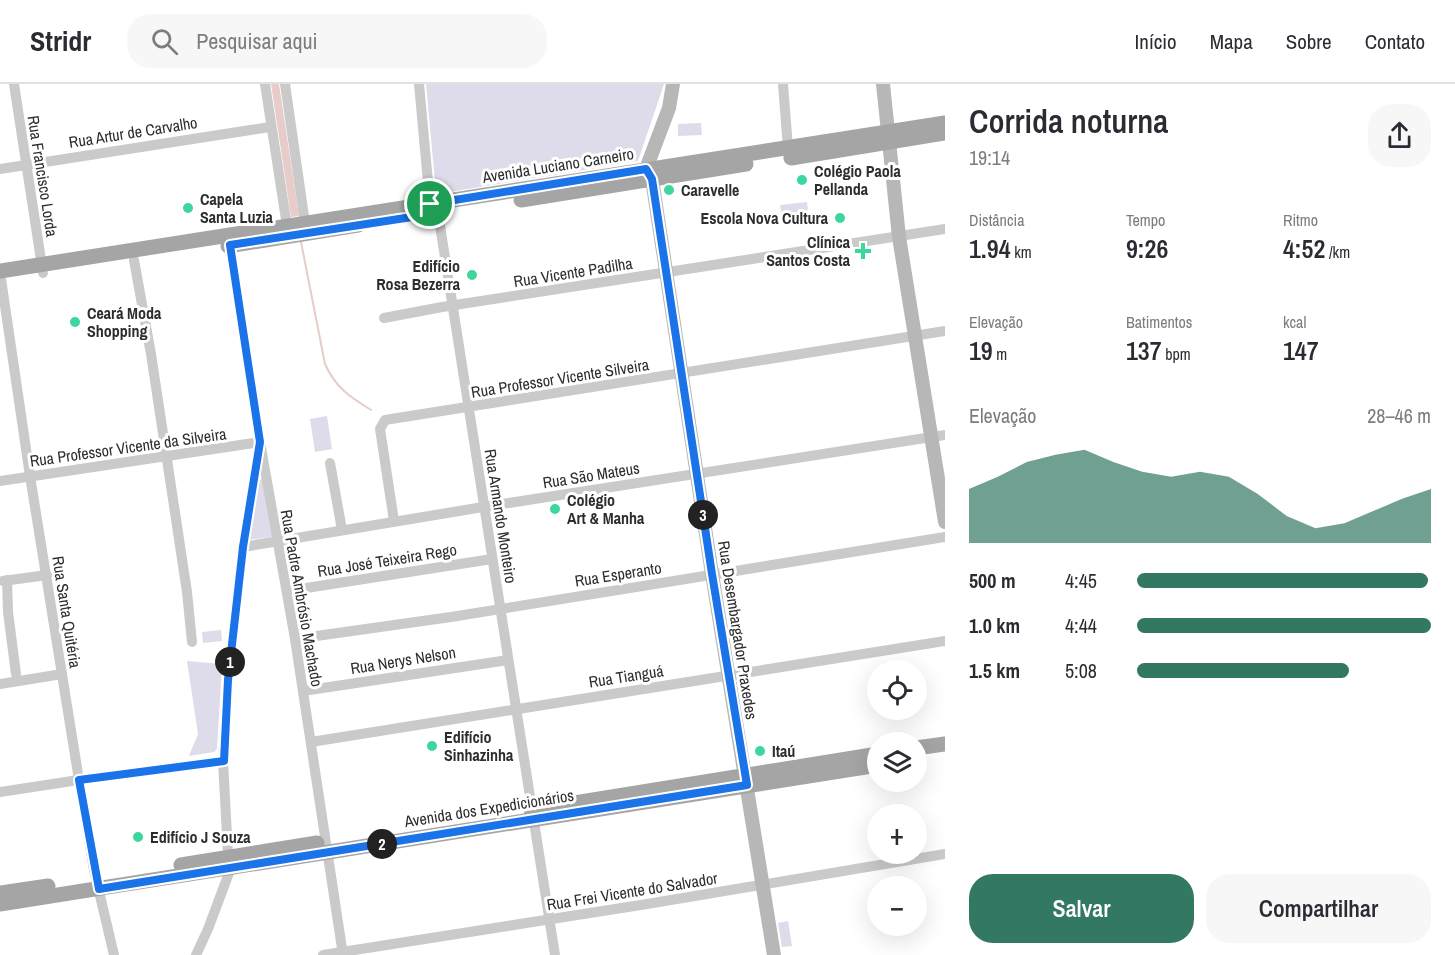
<!DOCTYPE html>
<html lang="pt">
<head>
<meta charset="utf-8">
<style>
	:root { --surface:#fff; --page:#f7f7f7; --text:#2b2b33; --muted:#7c7c81; --line:#e1e1e2; --accent:#337863 }
	body { margin:0; font-family:"Archivo Narrow",sans-serif; background:var(--page); color:var(--text); height:100vh; display:flex; flex-direction:column; font-size:22px; white-space:nowrap }
	* { box-sizing:border-box; margin:0 }
	p { font-size:20px; color:var(--muted) }
	.icon { flex:none; width:33px; height:33px; fill:none; stroke:currentColor; stroke-width:2; stroke-linecap:round; stroke-linejoin:round }
	.map { position:relative; flex:1; overflow:hidden }
	.panel { display:flex; flex-direction:column; background:var(--surface); width:510px }
	.panel>* { flex:none }
	.buttons { position:absolute; left:867px; top:576px; display:grid; gap:12px }
	.buttons a { display:grid; place-items:center; width:60px; height:60px; border-radius:50%; background:var(--surface); box-shadow:0 6px 24px #0002; font-size:30px }
	.pin { position:absolute; display:grid; place-items:center; width:51px; height:51px; color:#fff; margin:-26px; border:3px solid #fff; border-radius:50%; box-shadow:0 2px 6px #0007 }
	.km { position:absolute; width:30px; height:30px; margin:-15px; border-radius:50%; background:#222; color:#fff; font-size:16px; line-height:30px; text-align:center }
	.round { display:grid; place-items:center; flex:none; width:63px; height:63px; border-radius:24px; background:var(--page) }
	.overview { display:flex; align-items:center; justify-content:space-between; height:102px; padding:0 24px }
	h1 { font-size:33px; font-weight:600; line-height:45px }
	.figures { display:grid; grid-template-columns:repeat(3,1fr); gap:9px; height:102px; padding:6px 24px }
	.figures div { display:grid; align-content:center }
	.figures b { font-size:26px; font-weight:600 }
	.figures small { font-size:16px; font-weight:400 }
	.figures p { font-size:16px }
	.chart { height:168px; padding:12px 24px }
	.chart p { display:flex; justify-content:space-between }
	.chart svg { width:100%; height:108px; margin-top:6px; fill:var(--accent); opacity:.7 }
	.button { display:flex; gap:12px; margin-top:auto; padding:12px 24px }
	.button a { flex:1; height:69px; border-radius:24px; background:var(--accent); color:#fff; font-size:24px; font-weight:600; line-height:69px; text-align:center }
	.button a+a { background:var(--page); color:var(--text) }
	ul { padding:0 24px; list-style:none; font-size:20px }
	li { display:grid; grid-template-columns:96px 72px 1fr; align-items:center; height:45px }
	li i { height:15px; border-radius:8px; background:var(--accent) }
	header { display:flex; align-items:center; gap:36px; box-sizing:border-box; height:84px; padding:0 30px; background:var(--surface); border-bottom:2px solid var(--line) }
	header strong { font-size:28px }
	nav { display:flex; gap:33px; margin-inline-start:auto; font-size:21px }
	.search { width:420px; height:54px; background:var(--page); display:flex; align-items:center; gap:15px; box-sizing:border-box; padding:0 21px; border-radius:24px; color:var(--muted); font-size:22px }
	main { display:flex; flex:1; min-height:0 }
	.map>svg:first-child { display:block }
	.green { fill:#dedcea }
	.water { fill:#e8ccc9 }
	.lines { fill:none; stroke-linecap:round; stroke-linejoin:round }
	.stream { stroke:#e8ccc9; stroke-width:2 }
	.street { stroke:#cacaca; stroke-width:10 }
	.secondary { stroke:#b7b7b7; stroke-width:14 }
	.primary { stroke:#a5a5a5; stroke-width:15 }
	.route-casing { stroke:#fff; stroke-width:12 }
	.route { stroke:#1a73e8; stroke-width:8 }
	.poi-dot { fill:#3dd69d; stroke:#fff; stroke-width:2 }
	.labels { text-anchor:middle; stroke-width:6; stroke-linejoin:round; paint-order:stroke }
	.street-label { font-size:16px; fill:#2d2d2d; stroke:#fff }
	.poi-label { font-size:16px; font-weight:bold; fill:#2d2d2d; stroke:#fff; text-anchor:start }
</style>
</head>
<body>
<header>
<strong>Stridr</strong>
<div class="search"><svg class="icon" aria-label="search" viewBox="0 0 24 24"><circle cx="10" cy="10" r="6"/><path d="M15 15l6 6"/></svg>Pesquisar aqui</div>
<nav><a>Início</a><a>Mapa</a><a>Sobre</a><a>Contato</a></nav>
</header>
<main>
<div class="map">
<svg width="945" height="871" viewBox="0 0 945 871">
	<rect width="100%" height="100%" fill="#fff"/>
	<g class="green">
		<polygon points="426,0 664,0 638,77 438,110 436,108"/>
		<polygon points="701,39 702,51 678,52 678,40"/>
		<polygon points="807,118 809,136 783,139 780,121"/>
		<polygon points="327,332 332,365 315,368 310,335"/>
		<polygon points="262,395 272,453 249,456 247,454 260,396"/>
		<polygon points="221,546 222,557 203,559 202,548"/>
		<polygon points="187,577 222,580 217,665 214,668 189,672 198,650"/>
		<polygon points="788,837 792,862 782,863 778,839"/>
	</g>
	<polygon class="water" points="271,0 279,0 299,132 291,133"/>
	<g class="lines">
		<path class="stream" d="M301,158L325,280C335,303 350,313 371,326"/>
		<g class="street">
			<polyline points="14,0 43,189"/>
			<polyline points="265,0 287,142"/>
			<polyline points="285,0 305,139"/>
			<polyline points="419,0 430,120 438,129 555,871"/>
			<polyline points="783,0 788,64"/>
			<polyline points="0,85 270,43"/>
			<polyline points="230,161 260,358 295,555 343,871"/>
			<polyline points="134,176 151,270 187,508 192,558"/>
			<polyline points="0,188 30,392 79,696 94,786 114,871"/>
			<polyline points="384,234 442,223 945,145"/>
			<polyline points="330,379 342,446"/>
			<polyline points="0,397 260,358 243,463 228,596 223,677 229,789 208,845 196,871"/>
			<polyline points="394,437 380,345 385,336 945,247"/>
			<polyline points="243,463 483,423 945,351"/>
			<polyline points="7,496 8,528 16,590"/>
			<polyline points="3,497 47,491"/>
			<polyline points="287,507 492,475"/>
			<polyline points="295,555 451,533 945,453"/>
			<polyline points="0,600 62,590"/>
			<polyline points="303,607 508,576"/>
			<polyline points="311,658 945,557"/>
			<polyline points="0,708 85,695 223,677"/>
			<polyline points="323,871 647,820 945,770"/>
		</g>
		<g class="secondary">
			<polyline points="673,0 669,24 646,85 652,95 712,490 774,871"/>
			<polyline points="883,0 899,153 945,438"/>
		</g>
		<g class="primary">
			<polyline points="791,74 945,49"/>
			<polyline points="521,116 746,80"/>
			<polyline points="228,162 358,141"/>
			<polyline points="0,187 945,39"/>
			<polyline points="916,664 945,660"/>
			<polyline points="531,726 878,670"/>
			<polyline points="181,781 317,759"/>
			<polyline points="0,809 48,802"/>
			<polyline points="0,820 878,681"/>
		</g>
	</g>
	<g class="lines">
		<defs>
			<polygon id="route" points="646,85 652,95 712,490 747,701 99,805 79,696 224,677 228,596 243,463 260,358 230,161 438,129 430,120"/>
		</defs>
		<use href="#route" class="route-casing"/>
		<use href="#route" class="route"/>
	</g>
	<g class="poi-dot">
		<circle cx="802" cy="96" r="6"/>
		<circle cx="669" cy="106" r="6"/>
		<circle cx="188" cy="124" r="6"/>
		<circle cx="840" cy="134" r="6"/>
		<path d="M860 158h6v6h6v6h-6v6h-6v-6h-6v-6h6z"/>
		<circle cx="472" cy="191" r="6"/>
		<circle cx="75" cy="238" r="6"/>
		<circle cx="555" cy="425" r="6"/>
		<circle cx="432" cy="662" r="6"/>
		<circle cx="760" cy="667" r="6"/>
		<circle cx="138" cy="753" r="6"/>
	</g>
	<g class="labels">
		<g class="street-label">
			<text transform="translate(133 48) rotate(-9)" y="6">Rua Artur de Carvalho</text>
			<text transform="translate(558 81) rotate(-9)" y="6">Avenida Luciano Carneiro</text>
			<text transform="translate(43 92) rotate(81)" y="6">Rua Francisco Lorda</text>
			<text transform="translate(573 188) rotate(-9)" y="6">Rua Vicente Padilha</text>
			<text transform="translate(560 294) rotate(-9)" y="6">Rua Professor Vicente Silveira</text>
			<text transform="translate(128 363) rotate(-8)" y="6">Rua Professor Vicente da Silveira</text>
			<text transform="translate(591 391) rotate(-9)" y="6">Rua São Mateus</text>
			<text transform="translate(501 432) rotate(81)" y="6">Rua Armando Monteiro</text>
			<text transform="translate(387 476) rotate(-9)" y="6">Rua José Teixeira Rego</text>
			<text transform="translate(618 490) rotate(-9)" y="6">Rua Esperanto</text>
			<text transform="translate(302 514) rotate(80)" y="6">Rua Padre Ambrósio Machado</text>
			<text transform="translate(67 528) rotate(81)" y="6">Rua Santa Quitéria</text>
			<text transform="translate(738 546) rotate(81)" y="6">Rua Desembargador Praxedes</text>
			<text transform="translate(403 576) rotate(-9)" y="6">Rua Nerys Nelson</text>
			<text transform="translate(626 592) rotate(-9)" y="6">Rua Tianguá</text>
			<text transform="translate(489 724) rotate(-9)" y="6">Avenida dos Expedicionários</text>
			<text transform="translate(632 807) rotate(-9)" y="6">Rua Frei Vicente do Salvador</text>
		</g>
		<g class="poi-label">
			<text x="814" y="93">Colégio Paola<tspan x="814" dy="18">Pellanda</tspan></text>
			<text x="681" y="112">Caravelle</text>
			<text x="200" y="121">Capela<tspan x="200" dy="18">Santa Luzia</tspan></text>
			<text x="828" y="140" text-anchor="end">Escola Nova Cultura</text>
			<text x="850" y="164" text-anchor="end">Clínica<tspan x="850" dy="18">Santos Costa</tspan></text>
			<text x="460" y="188" text-anchor="end">Edifício<tspan x="460" dy="18">Rosa Bezerra</tspan></text>
			<text x="87" y="235">Ceará Moda<tspan x="87" dy="18">Shopping</tspan></text>
			<text x="567" y="422">Colégio<tspan x="567" dy="18">Art &amp; Manha</tspan></text>
			<text x="444" y="659">Edifício<tspan x="444" dy="18">Sinhazinha</tspan></text>
			<text x="772" y="673">Itaú</text>
			<text x="150" y="759">Edifício J Souza</text>
		</g>
	</g>
</svg>
<div class="buttons">
<a><svg class="icon" aria-label="locate" viewBox="0 0 24 24"><circle cx="12" cy="12" r="6"/><path d="M12 2v4M12 18v4M2 12h4M18 12h4"/></svg></a>
<a><svg class="icon" aria-label="layers" viewBox="0 0 24 24"><path d="M12 4l9 5-9 5-9-5zM3 14l9 5 9-5"/></svg></a>
<a>+</a>
<a>−</a>
</div>
<div class="pin" style="left:430px;top:120px;background:#1e9e55"><svg class="icon" aria-label="arrive" viewBox="0 0 24 24"><path d="M6 21V4h12l-3 4 3 4H6"/></svg></div>
<b class="km" style="left:230px;top:578px">1</b>
<b class="km" style="left:382px;top:760px">2</b>
<b class="km" style="left:703px;top:431px">3</b>
</div>
<section class="panel">
<div class="overview"><div><h1>Corrida noturna</h1><p>19:14</p></div><a class="round"><svg class="icon" aria-label="share" viewBox="0 0 24 24"><path d="M12 15V3M7 8l5-5 5 5M5 13v7h14v-7"/></svg></a></div>
<div class="figures">
<div><p>Distância</p><b>1.94<small> km</small></b></div>
<div><p>Tempo</p><b>9:26</b></div>
<div><p>Ritmo</p><b>4:52<small> /km</small></b></div>
</div>
<div class="figures">
<div><p>Elevação</p><b>19<small> m</small></b></div>
<div><p>Batimentos</p><b>137<small> bpm</small></b></div>
<div><p>kcal</p><b>147</b></div>
</div>
<div class="chart"><p><span>Elevação</span>28–46 m</p>
<svg viewBox="0 0 160 44" preserveAspectRatio="none"><path d="M0 44V22L10 17L20 11L30 8L40 6L50 11L60 15L70 17L80 15L90 17L100 24L110 33L120 38L130 36L140 31L150 26L160 22V44z"/></svg>
</div>
<ul>
<li><b>500 m</b>4:45<i style="width:99%"></i></li>
<li><b>1.0 km</b>4:44<i style="width:100%"></i></li>
<li><b>1.5 km</b>5:08<i style="width:72%"></i></li>
</ul>
<div class="button"><a>Salvar</a><a>Compartilhar</a></div>
</section>
</main>
</body>
</html>
